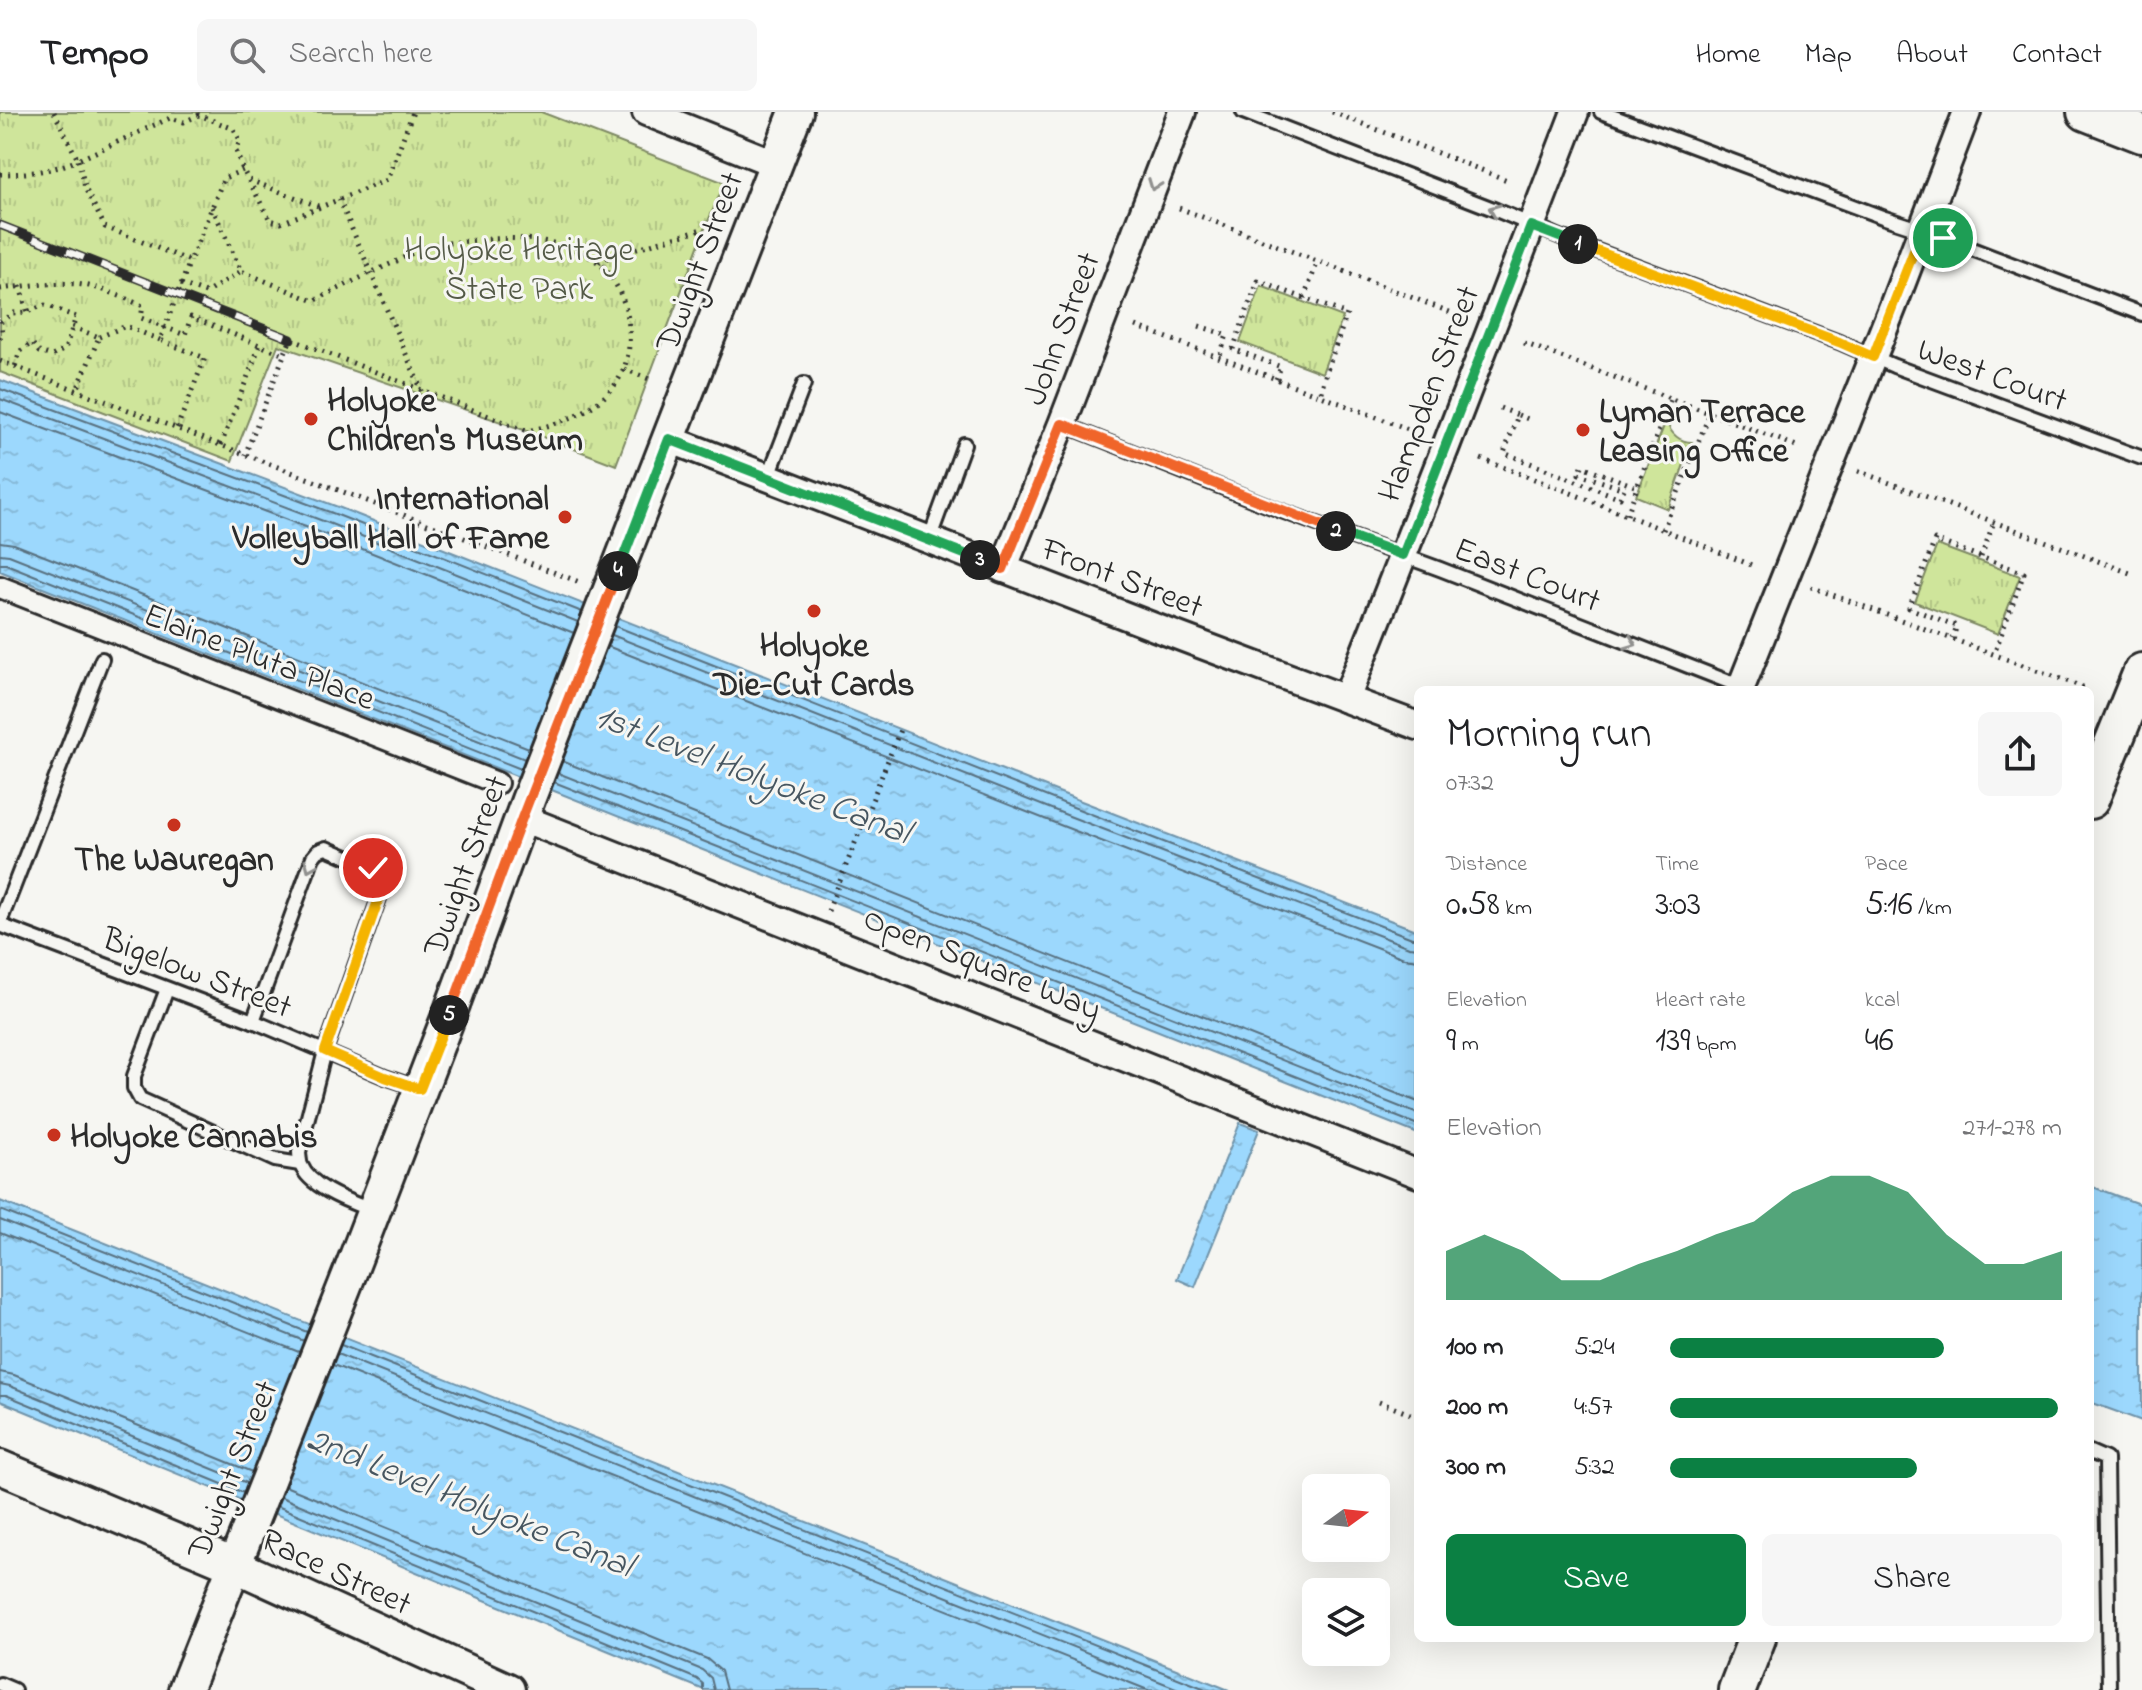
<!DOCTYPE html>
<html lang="en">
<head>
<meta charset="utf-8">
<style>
	:root { --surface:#fff; --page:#f6f6f6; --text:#202124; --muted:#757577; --line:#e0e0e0; --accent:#0b8043 }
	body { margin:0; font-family:"Indie Flower",sans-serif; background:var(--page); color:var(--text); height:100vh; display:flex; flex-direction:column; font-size:30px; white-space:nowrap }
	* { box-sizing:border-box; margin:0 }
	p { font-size:26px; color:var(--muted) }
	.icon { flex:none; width:44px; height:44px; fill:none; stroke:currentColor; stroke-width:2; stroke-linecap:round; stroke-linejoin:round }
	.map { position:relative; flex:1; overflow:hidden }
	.side { position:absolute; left:1414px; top:574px; width:680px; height:956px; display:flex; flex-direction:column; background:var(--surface); border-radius:12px; box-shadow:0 8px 32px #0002 }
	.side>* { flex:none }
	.needle { width:52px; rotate:75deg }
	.controls { position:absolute; left:1302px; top:1362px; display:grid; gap:16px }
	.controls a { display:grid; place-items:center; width:88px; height:88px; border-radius:12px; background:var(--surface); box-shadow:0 8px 32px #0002; font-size:40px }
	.pin { position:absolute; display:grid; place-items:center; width:68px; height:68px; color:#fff; margin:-34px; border:4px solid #fff; border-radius:50%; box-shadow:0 2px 8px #0007 }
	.km { position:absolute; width:40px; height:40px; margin:-20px; border-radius:50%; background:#222; color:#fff; font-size:22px; line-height:40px; text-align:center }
	.round { display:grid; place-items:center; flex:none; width:84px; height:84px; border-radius:12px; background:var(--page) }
	.head { display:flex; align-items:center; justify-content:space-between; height:136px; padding:0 32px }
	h1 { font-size:44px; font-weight:600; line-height:60px }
	.metrics { display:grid; grid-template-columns:repeat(3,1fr); gap:12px; height:136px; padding:8px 32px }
	.metrics div { display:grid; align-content:center }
	.metrics b { font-size:34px; font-weight:600 }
	.metrics small { font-size:22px; font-weight:400 }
	.metrics p { font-size:22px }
	.chart { height:224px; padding:16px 32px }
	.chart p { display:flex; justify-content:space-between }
	.chart svg { width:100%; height:144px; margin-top:8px; fill:var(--accent); opacity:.7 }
	.action { display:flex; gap:16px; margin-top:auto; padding:16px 32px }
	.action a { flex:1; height:92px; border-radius:12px; background:var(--accent); color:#fff; font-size:32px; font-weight:600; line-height:92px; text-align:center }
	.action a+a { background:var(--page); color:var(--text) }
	ul { padding:0 32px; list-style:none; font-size:26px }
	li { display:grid; grid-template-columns:128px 96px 1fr; align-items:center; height:60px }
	li i { height:20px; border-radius:10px; background:var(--accent) }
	header { display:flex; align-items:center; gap:48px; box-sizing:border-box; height:112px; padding:0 40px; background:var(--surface); border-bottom:2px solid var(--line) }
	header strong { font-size:38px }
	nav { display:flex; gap:44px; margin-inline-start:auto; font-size:28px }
	.search { width:560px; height:72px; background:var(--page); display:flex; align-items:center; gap:20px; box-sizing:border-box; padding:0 28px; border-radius:12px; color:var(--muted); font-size:30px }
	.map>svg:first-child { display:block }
	.grass { fill:url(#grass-tufts); stroke:#7d8863; stroke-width:2 }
	.water { fill:url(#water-ripples); stroke:#6f93a9; stroke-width:2 }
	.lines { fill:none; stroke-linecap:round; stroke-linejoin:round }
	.shore { stroke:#58707f; stroke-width:2 }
	.service-casing { stroke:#2b2b2b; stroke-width:18 }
	.pedestrian-casing { stroke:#2b2b2b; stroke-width:26 }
	.minor-casing { stroke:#2b2b2b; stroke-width:32 }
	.tertiary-casing { stroke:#2b2b2b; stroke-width:38 }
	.secondary-casing { stroke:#2b2b2b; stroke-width:42 }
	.path { stroke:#2b2b2b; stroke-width:5; stroke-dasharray:2 6; stroke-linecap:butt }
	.service { stroke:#f6f6f2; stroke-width:12 }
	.pedestrian { stroke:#f6f6f2; stroke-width:20 }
	.minor { stroke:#f6f6f2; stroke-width:26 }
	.tertiary { stroke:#f6f6f2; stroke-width:32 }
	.secondary { stroke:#f6f6f2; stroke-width:36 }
	.rail-casing { stroke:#2b2b2b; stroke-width:9 }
	.rail { stroke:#f6f6f2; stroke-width:6; stroke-dasharray:18; stroke-linecap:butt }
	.oneway { stroke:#90908e }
	.split-1-casing { stroke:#fff; stroke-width:16 }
	.split-2-casing { stroke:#fff; stroke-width:16 }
	.split-3-casing { stroke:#fff; stroke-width:16 }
	.split-4-casing { stroke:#fff; stroke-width:16 }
	.split-5-casing { stroke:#fff; stroke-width:16 }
	.split-6-casing { stroke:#fff; stroke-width:16 }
	.split-1 { stroke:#f5b400; stroke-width:10 }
	.split-2 { stroke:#22a559; stroke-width:10 }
	.split-3 { stroke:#f0652b; stroke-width:10 }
	.split-4 { stroke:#22a559; stroke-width:10 }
	.split-5 { stroke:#f0652b; stroke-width:10 }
	.split-6 { stroke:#f5b400; stroke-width:10 }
	.poi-dot { fill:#c8321e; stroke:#f6f6f2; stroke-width:3 }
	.labels { text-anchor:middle; stroke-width:6; stroke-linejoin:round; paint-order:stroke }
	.park-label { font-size:34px; fill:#545a47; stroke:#f6f6f2 }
	.street-label { font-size:34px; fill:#2b2b2b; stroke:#f6f6f2 }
	.poi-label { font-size:34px; font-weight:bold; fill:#2b2b2b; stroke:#f6f6f2; text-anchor:start }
	.water-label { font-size:36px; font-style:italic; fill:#475660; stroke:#f6f6f2 }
</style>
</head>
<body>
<header>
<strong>Tempo</strong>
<div class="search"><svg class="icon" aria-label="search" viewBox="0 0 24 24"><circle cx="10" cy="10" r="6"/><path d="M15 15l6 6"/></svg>Search here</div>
<nav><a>Home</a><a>Map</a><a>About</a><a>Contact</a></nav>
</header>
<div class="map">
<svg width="2142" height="1578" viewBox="0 0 2142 1578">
	<defs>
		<pattern id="grass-tufts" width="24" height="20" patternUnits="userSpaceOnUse" patternTransform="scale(2)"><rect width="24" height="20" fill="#cfe59b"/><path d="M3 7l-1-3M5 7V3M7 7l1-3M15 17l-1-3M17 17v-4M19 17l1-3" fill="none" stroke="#b2c586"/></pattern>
		<pattern id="water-ripples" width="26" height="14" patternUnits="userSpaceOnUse" patternTransform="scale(2)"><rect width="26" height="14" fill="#9cd8fd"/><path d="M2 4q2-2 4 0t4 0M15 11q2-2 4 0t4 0" fill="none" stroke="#87bad9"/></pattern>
	</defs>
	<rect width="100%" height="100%" fill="#f6f6f2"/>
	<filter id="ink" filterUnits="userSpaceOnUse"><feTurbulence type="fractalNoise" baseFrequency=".0125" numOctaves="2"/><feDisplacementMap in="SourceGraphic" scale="16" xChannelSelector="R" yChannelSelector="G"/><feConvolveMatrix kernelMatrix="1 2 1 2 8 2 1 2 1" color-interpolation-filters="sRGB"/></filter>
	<g filter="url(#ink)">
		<g class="grass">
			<polygon points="0,0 541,0 725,71 705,116 616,353 527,319 278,233 232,349 0,260"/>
			<polygon points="1261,174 1343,205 1322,261 1240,230"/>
			<path d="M1666,309C1671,322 1679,330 1692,330L1668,397L1636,384Z"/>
			<polygon points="1937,433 2020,464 1998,522 1915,490"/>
		</g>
		<g class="water">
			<polygon points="0,268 338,395 1076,687 1418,819 1418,1022 0,459"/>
			<polygon points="1240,1011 1259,1018 1195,1175 1177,1167"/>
			<polygon points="2090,1074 2142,1093 2142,1309 2090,1290"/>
			<polygon points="0,1089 1229,1578 704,1578 0,1289"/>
		</g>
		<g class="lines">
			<g class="shore">
				<polyline points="0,277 335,402 582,500"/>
				<polyline points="0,287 331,412 578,510"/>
				<polyline points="0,300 327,423 574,521"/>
				<polyline points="0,430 14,432 529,636"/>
				<polyline points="0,442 9,443 525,647"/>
				<polyline points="0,452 6,452 521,657"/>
				<polyline points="615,514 1073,695 1412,826 1418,826"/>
				<polyline points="612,523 1069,704 1409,835 1418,836"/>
				<polyline points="607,534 1065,715 1404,846 1418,848"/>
				<polyline points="562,649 1418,990"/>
				<polyline points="558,661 1418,1002"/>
				<polyline points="554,670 1418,1013"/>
				<polyline points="0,1098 307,1220"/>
				<polyline points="0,1108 304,1229"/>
				<polyline points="0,1121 299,1240"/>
				<polyline points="341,1233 1208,1578"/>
				<polyline points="337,1242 1181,1578"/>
				<polyline points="333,1253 1148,1578"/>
				<polyline points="0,1260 14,1263 252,1360"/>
				<polyline points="0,1272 10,1274 247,1371"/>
				<polyline points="0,1283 6,1283 244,1381"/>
				<polyline points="285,1374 707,1547 721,1559 726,1578"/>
				<polyline points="281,1385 702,1558 711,1566 714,1578"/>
				<polyline points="277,1394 697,1567 703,1572 703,1578"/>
			</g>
			<defs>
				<g id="service">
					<polyline points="1243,0 1496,98 1563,126 1839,230 1894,254 2142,346"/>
					<polyline points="1601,0 1885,106 1922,118 2142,202"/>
					<polyline points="1062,312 1279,398 1440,457 1742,575"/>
					<polyline points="768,366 804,272"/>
					<polyline points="929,428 964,332"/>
					<polyline points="0,810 102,547"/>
					<polyline points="0,813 253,909 385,965 418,976"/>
					<polyline points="167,877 134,964 134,976 140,987 275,1048 300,1052"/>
					<path d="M253,909L313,745L318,739L326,736L373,756L382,764L383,775L325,939L299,1040C299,1042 300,1051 301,1053C310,1076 351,1090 373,1099"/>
					<polyline points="2090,1340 2106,1347 2109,1578"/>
					<polyline points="0,1572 14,1578"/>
				</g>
				<polyline id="pedestrian" points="0,475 497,671"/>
				<g id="minor">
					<polyline points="646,0 776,52"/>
					<polyline points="669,327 1157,516 1418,614"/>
					<polyline points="1003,457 1062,312 1182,0"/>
					<polyline points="1740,578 1893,194 1967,0"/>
					<polyline points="1346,587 1446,334 1575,0"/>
					<polyline points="522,706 1418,1062"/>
				</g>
				<g id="tertiary">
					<polyline points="0,1355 234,1453 508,1578"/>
					<polyline points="185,1578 351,1158 451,898 528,688 796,0"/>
				</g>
				<g id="secondary">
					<polyline points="2086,0 2142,22"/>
					<polyline points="2090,688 2142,560"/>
					<polyline points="1737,1578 1757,1526"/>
				</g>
			</defs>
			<use href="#service" class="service-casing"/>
			<use href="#pedestrian" class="pedestrian-casing"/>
			<use href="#minor" class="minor-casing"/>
			<use href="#tertiary" class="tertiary-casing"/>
			<use href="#secondary" class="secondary-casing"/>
			<g class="path">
				<polyline points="54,0 78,48 170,6 184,10 199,3 234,17 240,28 236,39 243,58 270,108 281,111 387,68 413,0"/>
				<polyline points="1332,0 1507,68"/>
				<path d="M0,62C28,62 52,59 78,48L86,78L105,115L190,149L224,66L243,58"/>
				<polyline points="249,68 318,94"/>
				<polyline points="339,87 422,279"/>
				<path d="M212,95L241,159L314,189C342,175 369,161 397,149C407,144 419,137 430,134C439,131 451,131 460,130C505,124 558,123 596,149C611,159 623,184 627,201C641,276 591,305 527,319L291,227L284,243"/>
				<polyline points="1179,96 1455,202"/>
				<polyline points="599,151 610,144 705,116"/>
				<polyline points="181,172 206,181 241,159"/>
				<polyline points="20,174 27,200"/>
				<path d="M0,177C25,174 51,170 76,172C99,174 122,185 143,194L141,206L185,223L191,205L284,243L245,343"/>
				<polyline points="1304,186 1318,149"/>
				<polyline points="1136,214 1411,318"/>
				<polyline points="1199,214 1227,223 1219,246"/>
				<polyline points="72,215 99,225 77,278"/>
				<polyline points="99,225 126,214 160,228"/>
				<polyline points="0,226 2,221 1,210 12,201 27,200 45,193 76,205 65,237 52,244 39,240 32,231 20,239 15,255"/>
				<polyline points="1524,231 1799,335"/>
				<polyline points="0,249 582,471"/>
				<polyline points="624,257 649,267"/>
				<polyline points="1276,267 1281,255 1233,237 1258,169 1347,202 1325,264 1320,284"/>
				<polyline points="1500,296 1518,303 1504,341 1620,386 1624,377 1579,362 1582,354 1637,375 1671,286"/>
				<polyline points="1518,303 1528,307"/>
				<polyline points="177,316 205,246 160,228 190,149"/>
				<polyline points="221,333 260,233"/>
				<polyline points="1481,347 1566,379 1754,454"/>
				<polyline points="1858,359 2130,461"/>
				<polyline points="1627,403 1637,375"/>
				<polyline points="1663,418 1710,301"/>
				<polyline points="1981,445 1994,410"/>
				<polyline points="1811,475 2088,577"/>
				<polyline points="1952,527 1957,514 1909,496 1935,428 2024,461 1994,542"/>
				<polyline points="828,799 900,618"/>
				<polyline points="1379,1290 1418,1305"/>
			</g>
			<use href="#service" class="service"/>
			<use href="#pedestrian" class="pedestrian"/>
			<use href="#minor" class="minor"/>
			<use href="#tertiary" class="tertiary"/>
			<use href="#secondary" class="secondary"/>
			<defs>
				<polyline id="rail" points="0,113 291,227"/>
			</defs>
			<use href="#rail" class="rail-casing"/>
			<use href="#rail" class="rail"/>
		</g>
		<defs><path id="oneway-chevron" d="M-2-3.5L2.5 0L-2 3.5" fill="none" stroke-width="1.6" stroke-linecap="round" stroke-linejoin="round" transform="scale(2)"/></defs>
		<g class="oneway">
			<use href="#oneway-chevron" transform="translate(1154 73) rotate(111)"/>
			<use href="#oneway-chevron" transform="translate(1494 98) rotate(-158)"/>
			<use href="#oneway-chevron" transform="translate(1631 531) rotate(21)"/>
			<use href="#oneway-chevron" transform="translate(310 754) rotate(113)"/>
		</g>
	</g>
	<g class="lines" filter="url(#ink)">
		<defs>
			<polyline id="split-1" points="1578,132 1839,230 1873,245 1922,118 1943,126"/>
			<polyline id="split-2" points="1336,419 1403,443 1531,114 1578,132"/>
			<polyline id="split-3" points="980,448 1003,457 1062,312 1336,419"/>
			<polyline id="split-4" points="618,459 669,327 980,448"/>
			<polyline id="split-5" points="449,903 522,706 618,459"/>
			<polyline id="split-6" points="373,756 382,764 383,775 325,939 385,965 420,977 449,903"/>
		</defs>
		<use href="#split-1" class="split-1-casing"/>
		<use href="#split-2" class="split-2-casing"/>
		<use href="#split-3" class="split-3-casing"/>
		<use href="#split-4" class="split-4-casing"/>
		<use href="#split-5" class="split-5-casing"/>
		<use href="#split-6" class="split-6-casing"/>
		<use href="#split-1" class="split-1"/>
		<use href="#split-2" class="split-2"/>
		<use href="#split-3" class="split-3"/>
		<use href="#split-4" class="split-4"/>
		<use href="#split-5" class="split-5"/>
		<use href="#split-6" class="split-6"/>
	</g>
	<g class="poi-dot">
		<circle cx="311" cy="307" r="8"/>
		<circle cx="1583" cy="318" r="8"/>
		<circle cx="565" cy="405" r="8"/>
		<circle cx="814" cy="499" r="8"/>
		<circle cx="174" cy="713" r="8"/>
		<circle cx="54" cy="1023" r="8"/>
	</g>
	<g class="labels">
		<g class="park-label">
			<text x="519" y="148">Holyoke Heritage<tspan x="519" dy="39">State Park</tspan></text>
		</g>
		<g class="street-label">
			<text transform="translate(698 149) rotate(-69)" y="12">Dwight Street</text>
			<text transform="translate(1060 216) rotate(-69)" y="12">John Street</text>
			<text transform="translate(1993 261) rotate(20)" y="12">West Court</text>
			<text transform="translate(1427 281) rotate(-69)" y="12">Hampden Street</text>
			<text transform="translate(1528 461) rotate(21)" y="12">East Court</text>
			<text transform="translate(1123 464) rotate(21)" y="12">Front Street</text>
			<text transform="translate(260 543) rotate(21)" y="12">Elaine Pluta Place</text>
			<text transform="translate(464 753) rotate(-70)" y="12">Dwight Street</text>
			<text transform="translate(983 850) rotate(22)" y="12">Open Square Way</text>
			<text transform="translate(198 859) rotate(21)" y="12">Bigelow Street</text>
			<text transform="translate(231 1357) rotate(-68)" y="12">Dwight Street</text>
			<text transform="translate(337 1458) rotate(25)" y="12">Race Street</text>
		</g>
		<g class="poi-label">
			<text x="327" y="299">Holyoke<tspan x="327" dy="39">Children's Museum</tspan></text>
			<text x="1599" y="310">Lyman Terrace<tspan x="1599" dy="39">Leasing Office</tspan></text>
			<text x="549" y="397" text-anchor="end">International<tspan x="549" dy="39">Volleyball Hall of Fame</tspan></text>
			<text x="814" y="544" text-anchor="middle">Holyoke<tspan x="814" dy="39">Die-Cut Cards</tspan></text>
			<text x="174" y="758" text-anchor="middle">The Wauregan</text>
			<text x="70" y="1035">Holyoke Cannabis</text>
		</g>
		<g class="water-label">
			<text transform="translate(754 660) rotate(21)" y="13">1st Level Holyoke Canal</text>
			<text transform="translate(471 1388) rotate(22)" y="13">2nd Level Holyoke Canal</text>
		</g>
	</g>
</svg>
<div class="controls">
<a><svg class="needle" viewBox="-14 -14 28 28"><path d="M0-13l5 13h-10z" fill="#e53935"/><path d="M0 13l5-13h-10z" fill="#757577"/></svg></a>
<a><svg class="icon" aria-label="layers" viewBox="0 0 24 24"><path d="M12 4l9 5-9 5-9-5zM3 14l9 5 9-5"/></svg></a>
</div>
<div class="pin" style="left:1943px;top:126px;background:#1e9e55"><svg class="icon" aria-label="arrive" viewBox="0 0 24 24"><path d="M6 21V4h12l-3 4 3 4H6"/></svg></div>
<div class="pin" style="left:373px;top:756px;background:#d93025"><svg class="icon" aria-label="check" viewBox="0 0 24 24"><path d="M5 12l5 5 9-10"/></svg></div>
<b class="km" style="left:1578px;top:132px">1</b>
<b class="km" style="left:1336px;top:419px">2</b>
<b class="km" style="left:980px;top:448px">3</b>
<b class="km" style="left:618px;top:459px">4</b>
<b class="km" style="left:449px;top:903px">5</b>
<section class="side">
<div class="head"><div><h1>Morning run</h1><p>07:32</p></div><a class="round"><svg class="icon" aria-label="share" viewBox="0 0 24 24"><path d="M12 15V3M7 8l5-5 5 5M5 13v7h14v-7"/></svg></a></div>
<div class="metrics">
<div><p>Distance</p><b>0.58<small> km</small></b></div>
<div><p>Time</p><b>3:03</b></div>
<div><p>Pace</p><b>5:16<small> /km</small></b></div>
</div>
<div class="metrics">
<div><p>Elevation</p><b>9<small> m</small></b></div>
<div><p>Heart rate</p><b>139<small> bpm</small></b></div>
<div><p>kcal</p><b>46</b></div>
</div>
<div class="chart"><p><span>Elevation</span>271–278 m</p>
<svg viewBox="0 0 160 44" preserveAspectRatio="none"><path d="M0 44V29L10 24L20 29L30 38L40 38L50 33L60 29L70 24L80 20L90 11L100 6L110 6L120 11L130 24L140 33L150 33L160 29V44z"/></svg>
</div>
<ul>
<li><b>100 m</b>5:24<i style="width:70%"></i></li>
<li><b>200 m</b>4:57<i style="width:99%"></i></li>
<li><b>300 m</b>5:32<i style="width:63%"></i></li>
</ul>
<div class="action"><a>Save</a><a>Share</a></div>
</section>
</div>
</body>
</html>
